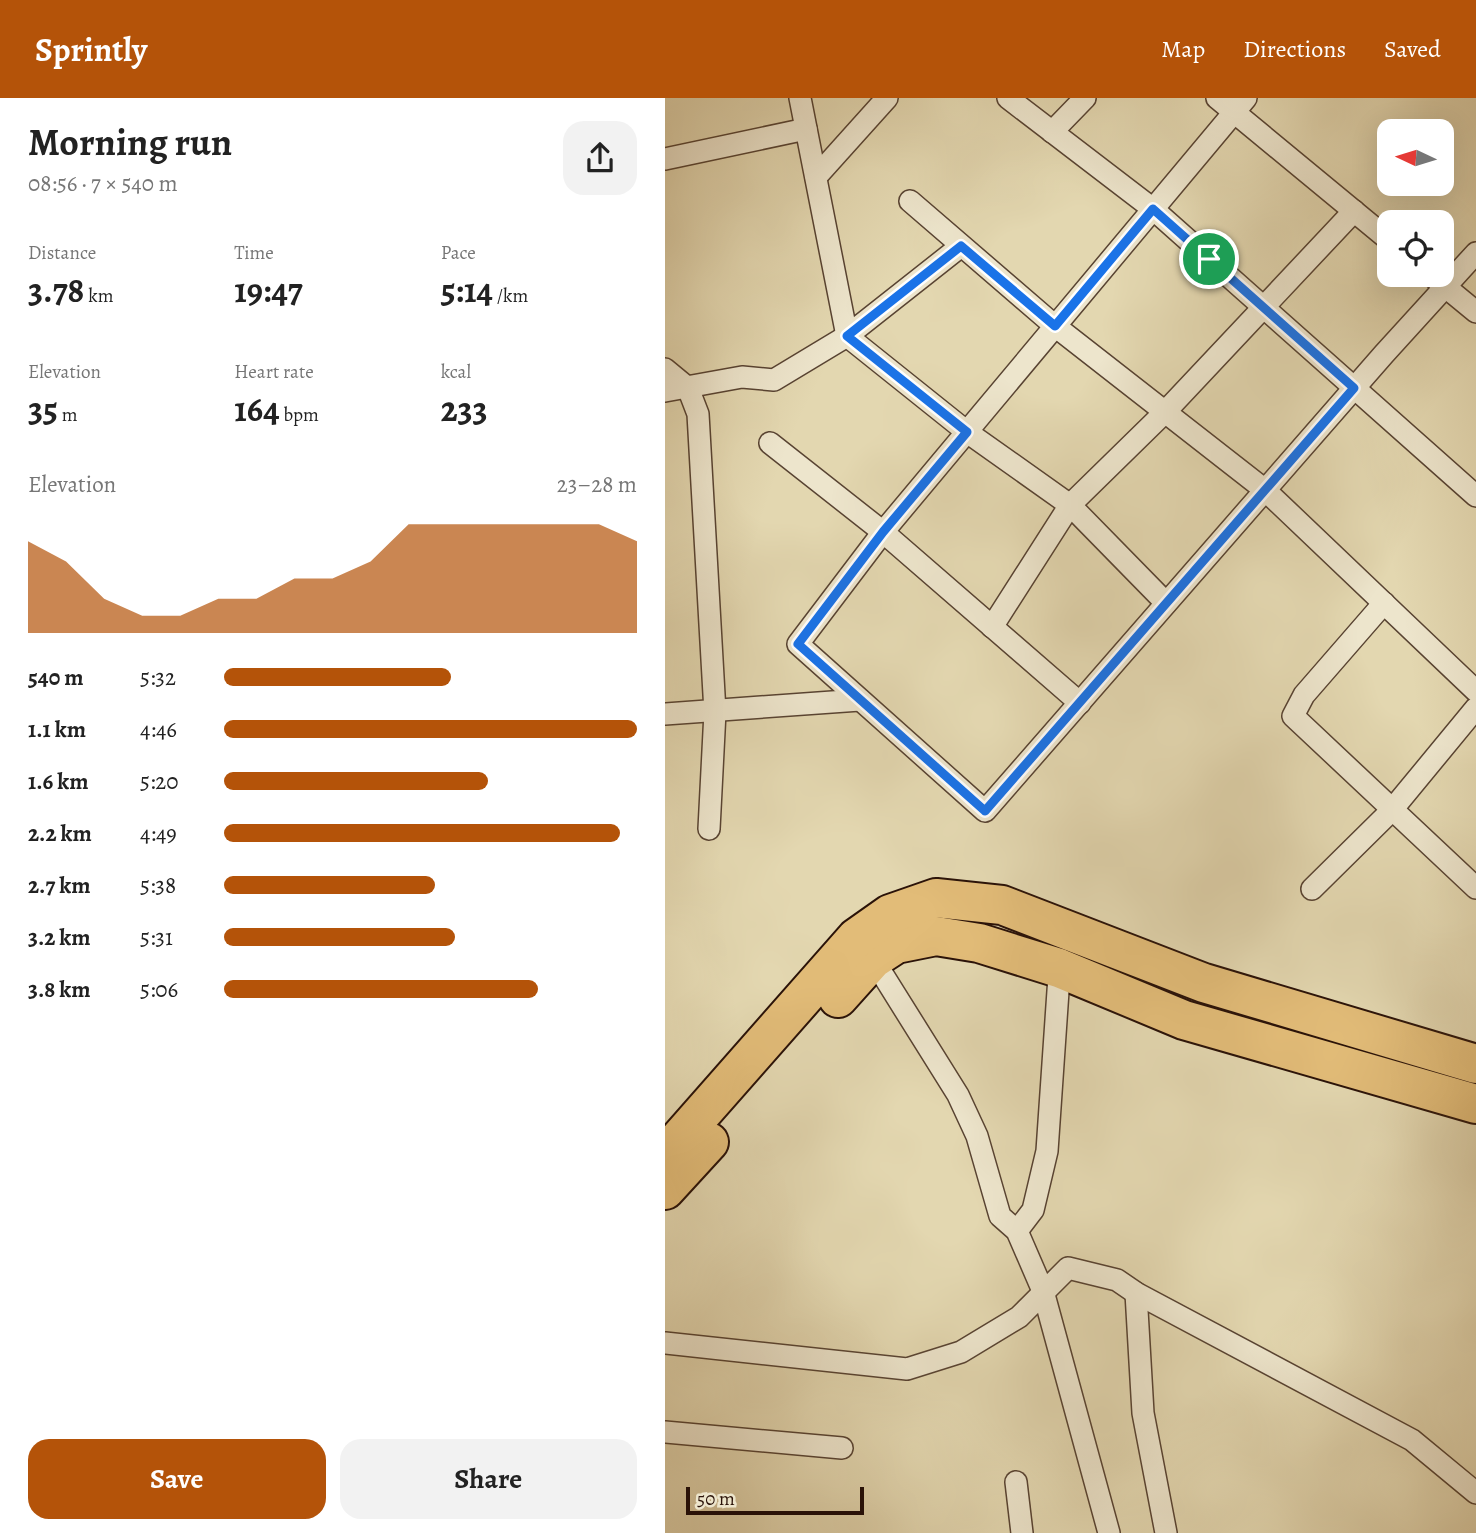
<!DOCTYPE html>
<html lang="en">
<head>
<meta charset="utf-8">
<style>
	:root { --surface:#fff; --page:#f2f2f2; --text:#222; --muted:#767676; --accent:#b45309 }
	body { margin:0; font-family:Alegreya,serif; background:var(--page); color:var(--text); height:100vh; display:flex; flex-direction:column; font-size:26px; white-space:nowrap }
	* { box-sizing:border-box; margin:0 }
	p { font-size:23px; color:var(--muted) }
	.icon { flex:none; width:38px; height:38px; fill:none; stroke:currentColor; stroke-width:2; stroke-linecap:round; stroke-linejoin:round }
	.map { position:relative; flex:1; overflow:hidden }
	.drawer { display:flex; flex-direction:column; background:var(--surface); width:665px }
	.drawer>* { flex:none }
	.needle { width:46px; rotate:274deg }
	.fabs { position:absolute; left:712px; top:21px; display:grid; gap:14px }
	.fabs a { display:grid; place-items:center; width:77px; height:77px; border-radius:14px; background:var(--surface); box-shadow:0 7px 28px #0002; font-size:35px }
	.scale { position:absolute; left:21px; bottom:18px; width:178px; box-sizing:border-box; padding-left:7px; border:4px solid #2a1208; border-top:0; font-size:19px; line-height:24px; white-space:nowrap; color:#2a1208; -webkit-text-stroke:5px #ede5cc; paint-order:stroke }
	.pin { position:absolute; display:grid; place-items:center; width:60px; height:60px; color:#fff; margin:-30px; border:4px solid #fff; border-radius:50%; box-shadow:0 2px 7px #0007 }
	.round { display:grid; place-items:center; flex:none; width:74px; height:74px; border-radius:21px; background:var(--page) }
	.summary { display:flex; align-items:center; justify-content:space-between; height:119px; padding:0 28px }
	h1 { font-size:38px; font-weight:600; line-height:52px }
	.metrics { display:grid; grid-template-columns:repeat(3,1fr); gap:10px; height:119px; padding:7px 28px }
	.metrics div { display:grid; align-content:center }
	.metrics b { font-size:35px; font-weight:600 }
	.metrics small { font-size:19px; font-weight:400 }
	.metrics p { font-size:19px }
	.chart { height:196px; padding:14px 28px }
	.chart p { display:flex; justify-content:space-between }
	.chart svg { width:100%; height:126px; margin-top:7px; fill:var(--accent); opacity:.7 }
	.button { display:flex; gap:14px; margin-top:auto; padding:14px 28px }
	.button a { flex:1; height:80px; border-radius:21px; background:var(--accent); color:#fff; font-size:28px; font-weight:600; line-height:80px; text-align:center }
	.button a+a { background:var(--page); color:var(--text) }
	ul { padding:0 28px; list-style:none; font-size:23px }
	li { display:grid; grid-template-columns:112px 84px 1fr; align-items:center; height:52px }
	li i { height:18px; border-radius:9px; background:var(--accent) }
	header { display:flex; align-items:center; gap:42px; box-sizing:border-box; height:98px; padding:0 35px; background:var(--accent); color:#fff }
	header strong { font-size:33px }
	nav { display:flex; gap:38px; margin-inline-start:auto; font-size:24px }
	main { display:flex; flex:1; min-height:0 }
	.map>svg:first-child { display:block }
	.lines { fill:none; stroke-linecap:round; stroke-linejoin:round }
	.street-casing { stroke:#584332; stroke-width:24 }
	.highway-casing { stroke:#2a1208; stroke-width:42 }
	.street { stroke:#ede5cc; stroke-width:21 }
	.highway { stroke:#e2bc78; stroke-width:38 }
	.route-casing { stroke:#fff; stroke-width:14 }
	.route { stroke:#1a73e8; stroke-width:9 }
</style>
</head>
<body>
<header>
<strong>Sprintly</strong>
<nav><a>Map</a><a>Directions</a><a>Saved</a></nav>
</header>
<main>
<section class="drawer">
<div class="summary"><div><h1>Morning run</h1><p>08:56 · 7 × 540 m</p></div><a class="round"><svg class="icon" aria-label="share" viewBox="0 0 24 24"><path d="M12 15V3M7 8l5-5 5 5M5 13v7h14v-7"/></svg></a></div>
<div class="metrics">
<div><p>Distance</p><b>3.78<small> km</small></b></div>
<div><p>Time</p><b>19:47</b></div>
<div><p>Pace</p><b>5:14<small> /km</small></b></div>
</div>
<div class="metrics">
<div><p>Elevation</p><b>35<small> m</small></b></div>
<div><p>Heart rate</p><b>164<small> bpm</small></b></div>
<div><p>kcal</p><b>233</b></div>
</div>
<div class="chart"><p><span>Elevation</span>23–28 m</p>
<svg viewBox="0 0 160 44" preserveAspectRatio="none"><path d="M0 44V12L10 19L20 32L30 38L40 38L50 32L60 32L70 25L80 25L90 19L100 6L110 6L120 6L130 6L140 6L150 6L160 12V44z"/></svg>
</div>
<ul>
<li><b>540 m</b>5:32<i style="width:55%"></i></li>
<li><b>1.1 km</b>4:46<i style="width:100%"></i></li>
<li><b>1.6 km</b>5:20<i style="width:64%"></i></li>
<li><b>2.2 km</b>4:49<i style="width:96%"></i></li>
<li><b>2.7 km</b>5:38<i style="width:51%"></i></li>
<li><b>3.2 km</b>5:31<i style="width:56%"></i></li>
<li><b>3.8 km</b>5:06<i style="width:76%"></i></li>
</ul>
<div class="button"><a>Save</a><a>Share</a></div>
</section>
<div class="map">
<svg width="811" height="1435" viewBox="0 0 811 1435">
	<rect width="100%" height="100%" fill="#e3d7b0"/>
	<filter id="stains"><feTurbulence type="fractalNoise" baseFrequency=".00286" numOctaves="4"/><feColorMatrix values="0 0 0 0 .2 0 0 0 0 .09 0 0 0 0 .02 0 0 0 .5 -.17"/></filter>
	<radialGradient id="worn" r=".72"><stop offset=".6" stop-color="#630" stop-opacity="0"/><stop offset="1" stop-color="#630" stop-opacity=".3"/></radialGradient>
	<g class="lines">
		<defs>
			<g id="street">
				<polyline points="135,0 182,238 302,334 405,407 501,505"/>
				<polyline points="343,0 488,111 811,398"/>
				<polyline points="552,0 724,142"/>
				<polyline points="581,0 218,434 133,546 320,713 719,256 811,155"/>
				<polyline points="387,34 420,0"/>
				<polyline points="0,61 141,31"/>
				<polyline points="151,79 222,0"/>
				<polyline points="245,103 390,228 600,392 811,593"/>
				<polyline points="766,177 811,214"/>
				<polyline points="0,271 23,290 33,316 50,614 44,731"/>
				<polyline points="0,293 77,279 109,282 182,238 296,148"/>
				<polyline points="105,345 218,434 415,605"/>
				<polyline points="719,505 639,597 628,618 811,790"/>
				<polyline points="327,529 405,407 500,314 689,113"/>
				<polyline points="0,616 195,602"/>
				<polyline points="647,791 726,713 811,610"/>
				<polyline points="208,861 293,997 312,1038 335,1118 352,1133 378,1193 444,1435"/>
				<polyline points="352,1133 368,1112 382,1053 395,864"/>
				<polyline points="471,1195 478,1315 501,1435"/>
				<polyline points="0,1245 242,1271 296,1254 354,1219 403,1170 452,1182 471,1195 747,1342 811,1395"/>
				<polyline points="0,1334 177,1350"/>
				<polyline points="351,1384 357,1435"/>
			</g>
			<g id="highway">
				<polyline points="173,900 208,861 231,846 271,838 314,845 394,870 519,922 811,1006"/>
				<polyline points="0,1057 191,840 225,816 271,800 337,807 539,885 811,966"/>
				<polyline points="0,1092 44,1044"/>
			</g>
		</defs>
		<use href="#street" class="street-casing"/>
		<use href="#highway" class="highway-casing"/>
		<use href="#street" class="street"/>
		<use href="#highway" class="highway"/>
	</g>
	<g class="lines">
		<defs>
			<polygon id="route" points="488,111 689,290 320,713 133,546 218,434 302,334 182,238 296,148 390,228"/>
		</defs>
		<use href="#route" class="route-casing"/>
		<use href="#route" class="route"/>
	</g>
	<rect width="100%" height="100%" filter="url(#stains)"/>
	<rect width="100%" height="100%" fill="url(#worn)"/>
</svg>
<div class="fabs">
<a><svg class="needle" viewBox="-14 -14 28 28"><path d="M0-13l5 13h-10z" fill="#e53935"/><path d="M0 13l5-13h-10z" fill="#767676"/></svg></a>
<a><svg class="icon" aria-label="locate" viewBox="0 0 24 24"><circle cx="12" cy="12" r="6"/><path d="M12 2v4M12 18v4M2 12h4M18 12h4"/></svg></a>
</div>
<div class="scale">50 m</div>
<div class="pin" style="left:544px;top:161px;background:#1e9e55"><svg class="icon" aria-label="arrive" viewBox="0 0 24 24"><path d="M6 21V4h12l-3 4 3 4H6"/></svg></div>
</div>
</main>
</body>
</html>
